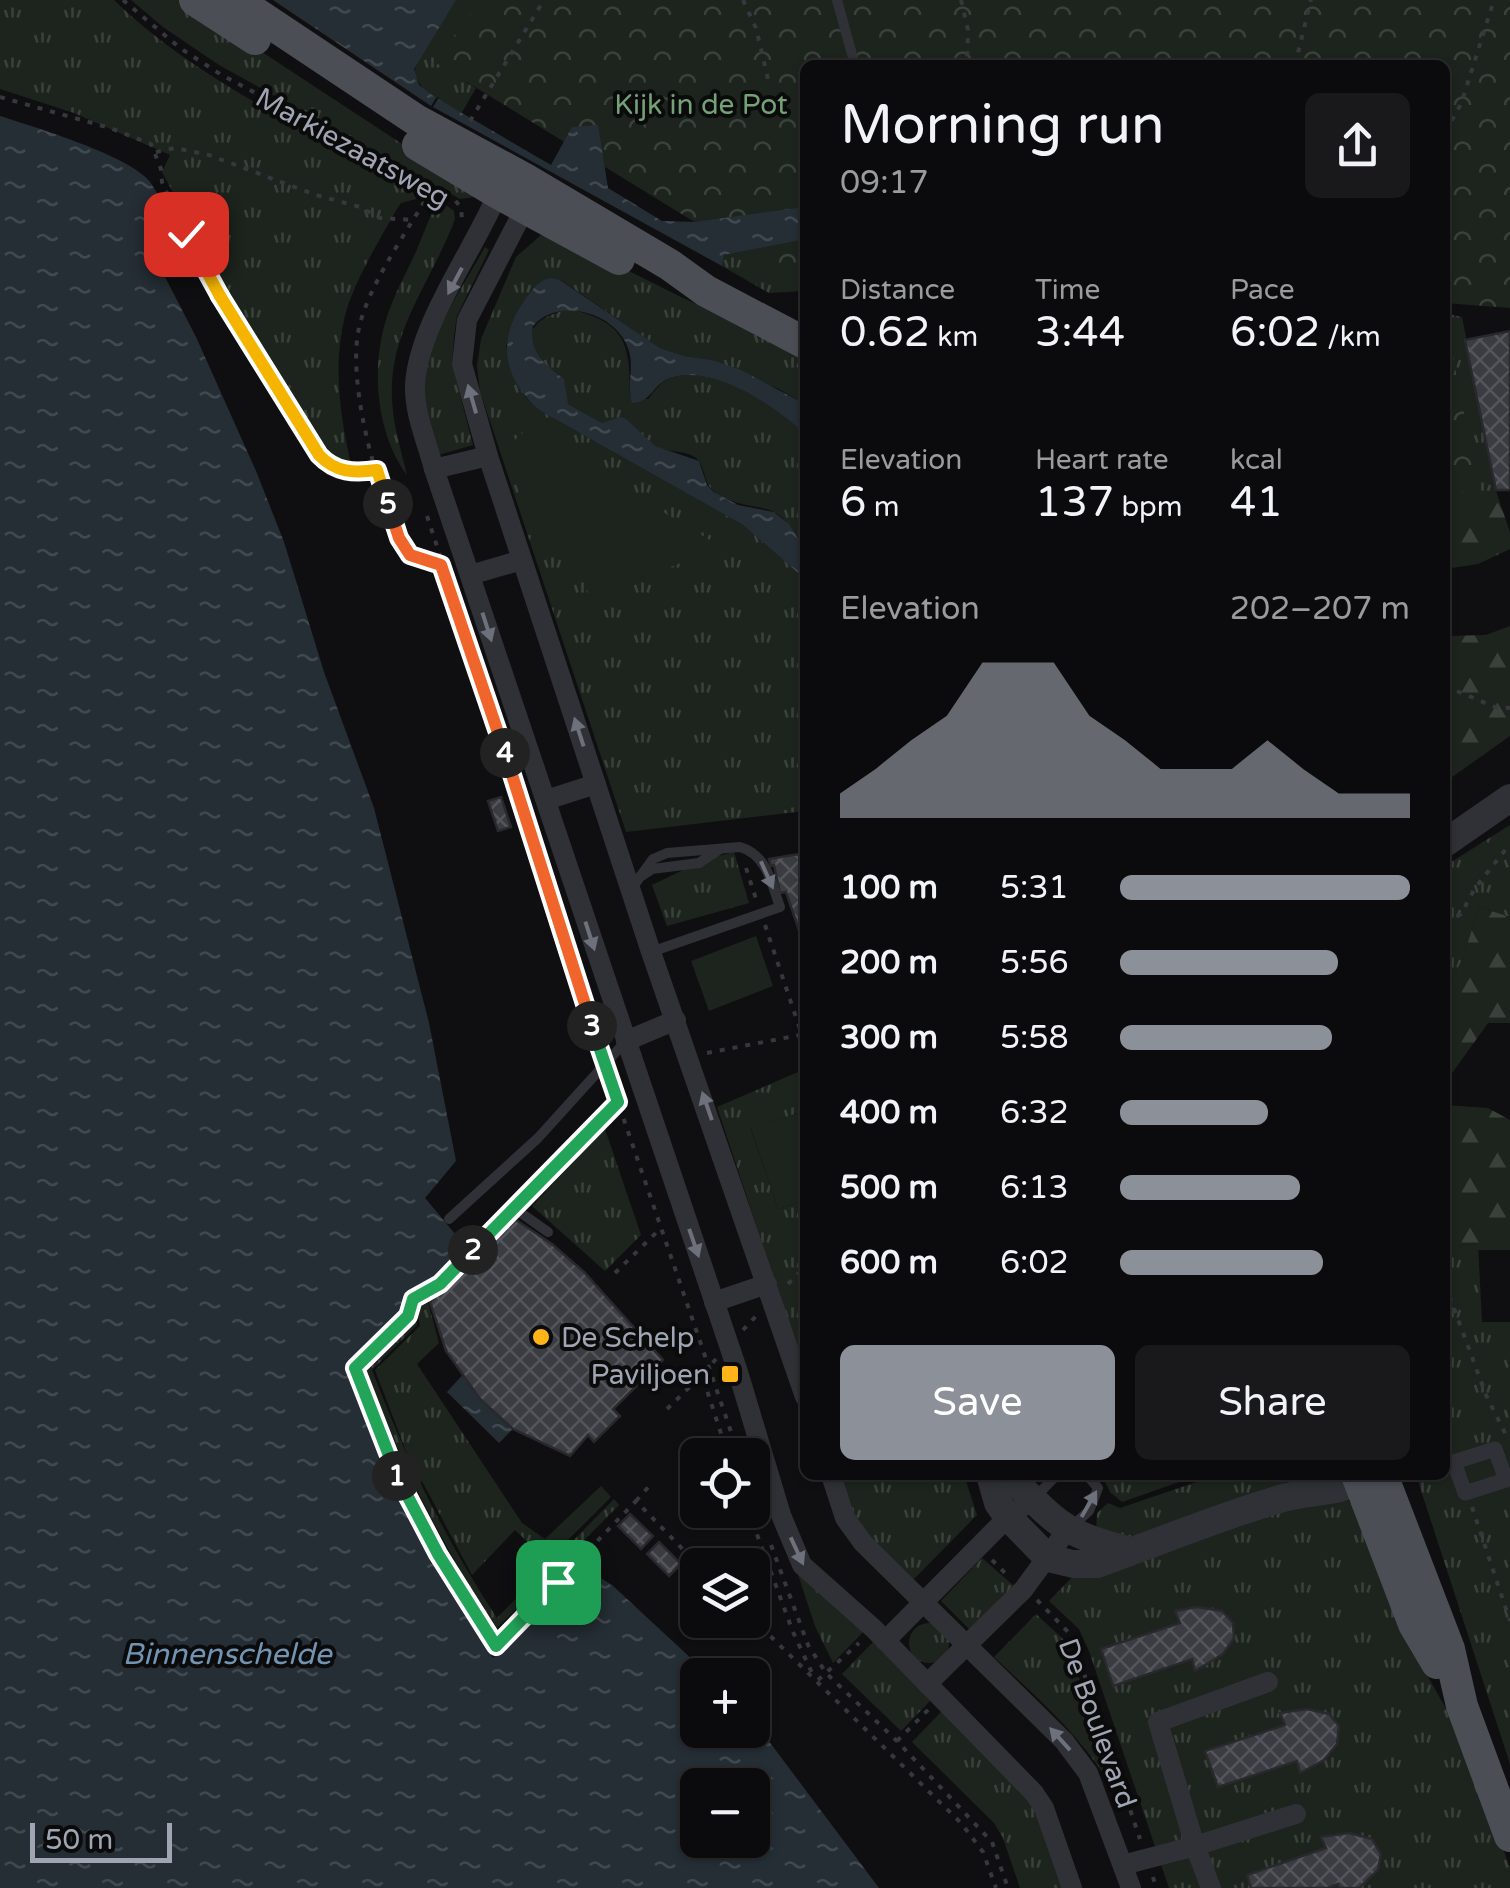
<!DOCTYPE html>
<html lang="en">
<head>
<meta charset="utf-8">
<style>
	:root { --surface:#0b0b0d; --page:#19191b; --text:#f1f3f6; --muted:#9a9b9d; --line:#2b2b2e; --accent:#8c9099 }
	body { margin:0; font-family:"Varela Round",sans-serif; background:var(--page); color:var(--text); height:100vh; display:flex; flex-direction:column; font-size:38px; white-space:nowrap }
	* { box-sizing:border-box; margin:0 }
	p { font-size:32px; color:var(--muted) }
	.icon { flex:none; width:55px; height:55px; fill:none; stroke:currentColor; stroke-width:2; stroke-linecap:round; stroke-linejoin:round }
	.map { position:relative; flex:1; overflow:hidden }
	.sheet { position:absolute; left:800px; top:60px; width:650px; height:1420px; display:flex; flex-direction:column; background:var(--surface); border-radius:15px; box-shadow:0 2px 8px #0004,0 0 0 2px var(--line) }
	.sheet>* { flex:none }
	.buttons { position:absolute; left:680px; top:1438px; display:grid; gap:20px }
	.buttons a { display:grid; place-items:center; width:90px; height:90px; border-radius:15px; background:var(--surface); box-shadow:0 2px 8px #0004,0 0 0 2px var(--line); font-size:50px }
	.scale { position:absolute; left:30px; bottom:25px; width:142px; box-sizing:border-box; padding-left:10px; border:5px solid #9fa5b3; border-top:0; font-size:28px; line-height:35px; white-space:nowrap; color:#9fa5b3; -webkit-text-stroke:8px #0b0b0c; paint-order:stroke }
	.pin { position:absolute; display:grid; place-items:center; width:85px; height:85px; color:#fff; margin:-42px; border-radius:20px; box-shadow:0 5px 15px #0006 }
	.km { position:absolute; width:50px; height:50px; margin:-25px; border-radius:50%; background:#222; color:#fff; font-size:28px; line-height:50px; text-align:center }
	.round { display:grid; place-items:center; flex:none; width:105px; height:105px; border-radius:15px; background:var(--page) }
	.summary { display:flex; align-items:center; justify-content:space-between; height:170px; padding:0 40px }
	h1 { font-size:55px; font-weight:600; line-height:75px }
	.figures { display:grid; grid-template-columns:repeat(3,1fr); gap:15px; height:170px; padding:10px 40px }
	.figures div { display:grid; align-content:center }
	.figures b { font-size:42px; font-weight:600 }
	.figures small { font-size:28px; font-weight:400 }
	.figures p { font-size:28px }
	.chart { height:280px; padding:20px 40px }
	.chart p { display:flex; justify-content:space-between }
	.chart svg { width:100%; height:180px; margin-top:10px; fill:var(--accent); opacity:.7 }
	.cta { display:flex; gap:20px; margin-top:auto; padding:20px 40px }
	.cta a { flex:1; height:115px; border-radius:15px; background:var(--accent); color:#fff; font-size:40px; font-weight:600; line-height:115px; text-align:center }
	.cta a+a { background:var(--page); color:var(--text) }
	ul { padding:0 40px; list-style:none; font-size:32px }
	li { display:grid; grid-template-columns:160px 120px 1fr; align-items:center; height:75px }
	li i { height:25px; border-radius:12px; background:var(--accent) }
	.map>svg:first-child { display:block }
	.grass { fill:url(#grass-tufts) }
	.forest { fill:url(#forest-firs) }
	.park { fill:url(#park-crowns) }
	.pitch { fill:#1c241d }
	.water { fill:url(#water-ripples); fill-rule:evenodd }
	.building { fill:url(#building-cross-hatch); stroke:#29292d; stroke-width:2.5 }
	.lines { fill:none; stroke-linecap:round; stroke-linejoin:round }
	.path { stroke:#36383d; stroke-width:4; stroke-dasharray:5 8; stroke-linecap:butt }
	.service { stroke:#303136; stroke-width:10 }
	.pedestrian { stroke:#303136; stroke-width:15 }
	.minor { stroke:#303136; stroke-width:20 }
	.tertiary { stroke:#303136; stroke-width:28 }
	.primary { stroke:#4c4e56; stroke-width:32 }
	.oneway { fill:#6d717b }
	.split-1-casing { stroke:#fff; stroke-width:20 }
	.split-2-casing { stroke:#fff; stroke-width:20 }
	.split-3-casing { stroke:#fff; stroke-width:20 }
	.split-4-casing { stroke:#fff; stroke-width:20 }
	.split-5-casing { stroke:#fff; stroke-width:20 }
	.split-6-casing { stroke:#fff; stroke-width:20 }
	.split-7-casing { stroke:#fff; stroke-width:20 }
	.split-1 { stroke:#22a559; stroke-width:12 }
	.split-2 { stroke:#22a559; stroke-width:12 }
	.split-3 { stroke:#22a559; stroke-width:12 }
	.split-4 { stroke:#f0652b; stroke-width:12 }
	.split-5 { stroke:#f0652b; stroke-width:12 }
	.split-6 { stroke:#f5b400; stroke-width:12 }
	.split-7 { stroke:#f5b400; stroke-width:12 }
	.poi-dot { fill:#ffb519; stroke:#0b0b0c; stroke-width:4 }
	.labels { text-anchor:middle; stroke-width:8; stroke-linejoin:round; paint-order:stroke }
	.park-label { font-size:28px; fill:#74a177; stroke:#0b0b0c }
	.street-label { font-size:28px; fill:#9fa5b3; stroke:#0b0b0c }
	.poi-label { font-size:28px; fill:#9fa5b3; stroke:#0b0b0c; text-anchor:start }
	.water-label { font-size:30px; font-style:italic; fill:#7294b3; stroke:#0b0b0c }
</style>
</head>
<body>
<div class="map">
<svg width="1510" height="1888" viewBox="0 0 1510 1888">
	<defs>
		<pattern id="grass-tufts" width="24" height="20" patternUnits="userSpaceOnUse" patternTransform="scale(2.5)"><rect width="24" height="20" fill="#1c241d"/><path d="M3 7l-1-3M5 7V3M7 7l1-3M15 17l-1-3M17 17v-4M19 17l1-3" fill="none" stroke="#3a413b"/></pattern>
		<pattern id="forest-firs" width="22" height="20" patternUnits="userSpaceOnUse" patternTransform="scale(2.5)"><rect width="22" height="20" fill="#1c241d"/><path d="M5 1l3.5 6h-7zM16 11l3.5 6h-7z" fill="#3a413b"/></pattern>
		<pattern id="park-crowns" width="20" height="18" patternUnits="userSpaceOnUse" patternTransform="scale(2.5)"><rect width="20" height="18" fill="#1c241d"/><path d="M2 6a3 3 0 1 1 6 0M12 15a3 3 0 1 1 6 0" fill="none" stroke="#3a413b"/></pattern>
		<pattern id="water-ripples" width="26" height="14" patternUnits="userSpaceOnUse" patternTransform="scale(2.5)"><rect width="26" height="14" fill="#252e35"/><path d="M2 4q2-2 4 0t4 0M15 11q2-2 4 0t4 0" fill="none" stroke="#414950"/></pattern>
		<pattern id="building-cross-hatch" width="8" height="8" patternUnits="userSpaceOnUse" patternTransform="scale(2.5)"><rect width="8" height="8" fill="#3b3c41"/><path d="M0 0l8 8M0 8l8-8" fill="none" stroke="#54555a"/></pattern>
	</defs>
	<rect width="100%" height="100%" fill="#0f0f11"/>
	<g class="grass">
		<path d="M0,0H114C198,82 318,135 420,192L416,199L401,203L395,212C378,243 356,278 346,312C332,364 340,418 352,468L331,457L315,440L220,282L162,172L170,155L74,113L0,89Z"/>
		<polygon points="131,0 183,0 466,186 474,197 460,199 219,65 163,27"/>
		<polygon points="456,0 490,0 457,57 466,82 476,88 461,114 438,99 439,97 436,98 423,89 414,74 417,61"/>
		<path d="M439,200L454,211L455,219C435,274 394,325 392,384C390,415 400,446 407,475C376,433 371,368 386,320C393,297 404,277 414,256C423,237 428,218 439,200Z"/>
		<polygon points="541,235 563,238 679,296 805,353 805,404 779,389 712,360 684,356 660,348 561,280 522,304 506,346 525,397 539,410 743,525 805,579 805,811 626,832 480,391 477,366 481,339 516,257"/>
		<polygon points="805,239 805,291 769,293 722,266 724,255"/>
		<path d="M485,247L489,250L457,316L454,336L452,364L473,445L435,456C406,361 441,326 485,247Z"/>
		<path d="M570,309C626,323 630,343 630,397L648,399C654,392 661,381 671,378C713,363 776,407 805,434V550C797,537 789,521 776,513C760,504 739,508 718,494C703,485 707,474 699,461C690,449 667,453 655,446C636,435 632,415 602,423L568,404C564,396 567,387 563,380C561,373 549,369 544,364C515,333 538,316 570,309Z"/>
		<polygon points="1445,313 1462,317 1496,491 1464,491 1445,464"/>
		<polygon points="1510,825 1510,917 1479,907 1462,961 1445,990 1445,866"/>
		<polygon points="734,852 749,903 667,926 652,885 706,859"/>
		<polygon points="805,1069 805,1132 798,1113 751,1129 778,1209 805,1200 805,1372 717,1107"/>
		<polygon points="605,1129 641,1235 605,1271 532,1206"/>
		<polygon points="1478,1244 1482,1322 1510,1322 1510,1764 1416,1475 1445,1475 1445,1247"/>
		<polygon points="426,1294 437,1295 428,1302 439,1343 417,1364 522,1523 545,1539 601,1486 611,1497 547,1561 515,1530 472,1575 406,1451 375,1370 420,1326 416,1304"/>
		<path d="M415,1316L417,1325L372,1370C406,1459 444,1537 497,1618L614,1499L619,1505L497,1628C438,1540 402,1465 364,1366Z"/>
		<polygon points="839,1475 964,1475 977,1515 913,1580 859,1528"/>
		<polygon points="1102,1475 1199,1475 1122,1502 1110,1492"/>
		<polygon points="1217,1475 1283,1475 1286,1483 1137,1536 1119,1538 1096,1534 1097,1513 1108,1503 1120,1508"/>
		<polygon points="1346,1498 1357,1509 1408,1641 1463,1739 1510,1868 1510,1888 1169,1888 1089,1651 1079,1629 1049,1601 1078,1571 1287,1506"/>
		<polygon points="787,1541 863,1632 833,1663 815,1626"/>
		<polygon points="982,1558 1014,1586 971,1631 941,1601"/>
		<path d="M1036,1614L1064,1640L1072,1657L1121,1802C1087,1741 1044,1704 994,1657Z"/>
		<circle cx="929" cy="1643" r="20"/>
		<polygon points="873,1642 932,1699 901,1731 842,1674"/>
		<polygon points="943,1710 1030,1797 1066,1888 1020,1888 1003,1838 994,1823 912,1742"/>
	</g>
	<g class="forest">
		<polygon points="1445,464 1464,490 1496,491 1510,532 1510,549 1478,564 1445,569"/>
		<polygon points="1510,626 1510,736 1445,782 1445,636 1486,635"/>
		<polygon points="1479,907 1510,917 1510,1023 1488,1023 1445,1083 1445,990 1462,961"/>
		<polygon points="1445,1105 1488,1108 1510,1120 1510,1250 1478,1250 1477,1244 1445,1247"/>
	</g>
	<g class="park">
		<polygon points="481,0 1510,0 1510,308 1445,303 1445,65 805,65 805,290 436,63"/>
		<polygon points="1445,317 1483,508 1445,479"/>
	</g>
	<g class="pitch">
		<polygon points="526,430 723,548 589,596 570,531 537,541 507,447"/>
		<polygon points="756,936 773,986 709,1011 691,961"/>
		<polygon points="799,1113 805,1132 805,1200 778,1209 751,1128"/>
	</g>
	<g class="water">
		<polygon points="273,0 456,0 414,69 419,85 436,98 431,106"/>
		<polygon points="438,99 551,165 572,127 598,125 608,188 662,221 695,222 805,207 805,239 724,255 722,266 433,107"/>
		<path d="M0,116C34,127 131,156 150,182C162,199 169,220 180,237L149,246L196,337L256,471L284,542L324,672L374,808L429,1023L456,1161L425,1198L466,1247L433,1283H421L405,1300V1312L348,1366L395,1488L451,1593L493,1658L582,1567L612,1585L709,1675H698V1730H752L753,1720L879,1888H0ZM698,1785H752V1840H698Z"/>
		<path d="M551,278L560,280L660,348L684,356L712,360L741,370L805,404V434C776,407 713,363 670,378C653,384 652,402 632,403C627,387 633,371 630,355C622,314 560,295 533,326C528,353 545,364 564,379L568,404L602,423L620,417L626,419L655,446L699,461L707,485L714,492L738,505L774,512L789,524L805,550V579L743,525L539,410C502,377 496,338 527,297C535,287 539,280 551,278Z"/>
		<polygon points="468,1369 519,1423 499,1443 447,1392"/>
	</g>
	<g class="building">
		<polygon points="1510,331 1510,490 1496,490 1465,340"/>
		<polygon points="501,797 511,827 498,831 488,801"/>
		<polygon points="805,853 805,948 786,892 780,893 774,865 771,866 769,859"/>
		<polygon points="513,1218 552,1244 584,1272 663,1360 613,1409 620,1416 594,1442 588,1435 570,1456 513,1429 480,1399 446,1351 430,1302"/>
		<polygon points="630,1514 653,1536 641,1549 618,1526"/>
		<polygon points="659,1542 681,1564 669,1576 647,1554"/>
		<polygon points="1197,1607 1222,1611 1233,1623 1234,1638 1223,1654 1195,1671 1192,1659 1113,1686 1101,1649 1180,1623 1175,1611"/>
		<polygon points="1307,1709 1329,1714 1339,1726 1337,1744 1324,1760 1300,1773 1297,1761 1218,1787 1205,1751 1285,1725 1280,1713"/>
		<polygon points="1349,1833 1372,1839 1381,1854 1378,1870 1359,1888 1339,1888 1338,1884 1328,1888 1251,1888 1247,1875 1326,1848 1321,1837"/>
	</g>
	<g class="lines">
		<g class="path">
			<polyline points="123,0 180,48 220,74 455,200 461,208 462,219"/>
			<polyline points="743,0 756,28 768,79"/>
			<polyline points="961,0 968,30 967,65"/>
			<polyline points="1295,65 1311,0"/>
			<path d="M0,97L110,128L151,144L161,169L162,182L188,238L221,298L310,443C329,469 346,474 377,469"/>
			<polyline points="470,121 544,0"/>
			<polyline points="1445,132 1461,104 1494,0"/>
			<polyline points="156,152 175,148 209,155 316,195 360,207 380,218 414,220"/>
			<path d="M431,190C408,231 366,287 358,333C348,390 380,506 410,555L441,565"/>
			<polyline points="427,516 547,879 600,1049"/>
			<polyline points="1445,686 1495,707 1510,708"/>
			<polyline points="746,868 757,902"/>
			<polyline points="1445,922 1461,914 1475,888 1510,844"/>
			<polyline points="765,925 805,1044"/>
			<polyline points="707,1053 805,1034"/>
			<polyline points="611,1082 739,1455"/>
			<polyline points="523,1199 624,1095"/>
			<polyline points="506,1217 440,1285 413,1299 408,1316 355,1368 390,1460 411,1506 496,1646 636,1501 698,1565"/>
			<polyline points="615,1273 661,1228"/>
			<polyline points="788,1284 805,1267"/>
			<polyline points="1445,1284 1486,1395 1507,1437"/>
			<polyline points="743,1330 757,1315"/>
			<polyline points="716,1359 702,1375 728,1455"/>
			<polyline points="667,1409 702,1375"/>
			<polyline points="636,1501 651,1484"/>
			<polyline points="1472,1507 1510,1621"/>
			<polyline points="748,1510 793,1632 814,1677"/>
			<polyline points="771,1545 808,1645 826,1673 897,1741 992,1842 1008,1888"/>
			<polyline points="992,1560 1010,1578"/>
			<polyline points="1037,1600 1071,1635 1140,1839"/>
			<polyline points="752,1618 961,1823 983,1852 996,1888"/>
			<polyline points="818,1680 859,1643"/>
			<polyline points="897,1741 929,1709"/>
			<polyline points="1153,1877 1156,1888"/>
		</g>
		<g class="service">
			<polyline points="837,0 855,65"/>
			<polyline points="643,875 652,869 699,863 720,849"/>
			<path d="M632,888L653,859L667,853L740,847C767,855 771,882 780,907L651,952"/>
			<polyline points="514,1208 548,1232"/>
			<polyline points="449,1219 538,1138 625,1042"/>
			<polyline points="1033,1499 1057,1475"/>
			<polyline points="1072,1526 1089,1511 1098,1488 1087,1475"/>
		</g>
		<polygon class="pedestrian" points="1495,1449 1506,1480 1465,1493 1454,1462"/>
		<g class="minor">
			<path d="M508,188L498,193C474,250 418,325 415,385C414,413 427,442 434,469L738,1372L781,1515L802,1565L874,1629L1034,1793L1044,1808L1072,1888"/>
			<polyline points="525,199 525,208 467,320 462,364 488,456 651,952 805,1397"/>
			<polyline points="434,469 488,456"/>
			<polyline points="470,575 522,560"/>
			<polyline points="546,800 596,784"/>
			<polyline points="626,1041 676,1020"/>
			<polyline points="714,1302 767,1284"/>
			<polyline points="831,1475 845,1518 863,1543 1064,1741 1088,1773 1131,1888"/>
			<polyline points="885,1641 1008,1517 1032,1500"/>
			<polyline points="1268,1682 1158,1722 1195,1846 1296,1814"/>
			<polyline points="927,1684 1023,1590 1067,1530"/>
			<polyline points="1123,1865 1195,1846 1211,1888"/>
		</g>
		<g class="tertiary">
			<polyline points="1445,843 1510,798"/>
			<path d="M990,1475L998,1503L1008,1517L1048,1558L1073,1564H1097C1159,1542 1220,1516 1283,1498C1310,1490 1344,1494 1366,1475"/>
			<path d="M1008,1475C1058,1523 1061,1534 1131,1551"/>
		</g>
		<g class="primary">
			<polyline points="195,0 255,39"/>
			<polyline points="236,0 416,120 525,179 670,265 706,291 805,343"/>
			<polyline points="418,145 498,193 619,259"/>
			<polyline points="1357,1475 1414,1624 1437,1663"/>
			<polyline points="1382,1475 1449,1649 1462,1706 1510,1836"/>
		</g>
	</g>
	<defs><path id="oneway-solid" d="M-6-.8H1V-3.2L6.5 0L1 3.2V.8H-6Z" transform="scale(2.5)"/></defs>
	<g class="oneway">
		<use href="#oneway-solid" transform="translate(455 281) rotate(118)"/>
		<use href="#oneway-solid" transform="translate(472 399) rotate(-106)"/>
		<use href="#oneway-solid" transform="translate(487 627) rotate(72)"/>
		<use href="#oneway-solid" transform="translate(579 732) rotate(-108)"/>
		<use href="#oneway-solid" transform="translate(767 875) rotate(66)"/>
		<use href="#oneway-solid" transform="translate(590 936) rotate(72)"/>
		<use href="#oneway-solid" transform="translate(707 1106) rotate(-109)"/>
		<use href="#oneway-solid" transform="translate(694 1243) rotate(71)"/>
		<use href="#oneway-solid" transform="translate(1089 1504) rotate(-60)"/>
		<use href="#oneway-solid" transform="translate(797 1551) rotate(65)"/>
		<use href="#oneway-solid" transform="translate(1060 1739) rotate(-132)"/>
	</g>
	<g class="lines">
		<defs>
			<polyline id="split-1" points="397,1476 438,1554 496,1646 558,1582"/>
			<polyline id="split-2" points="397,1476 355,1368 408,1316 413,1299 440,1284 473,1250"/>
			<polyline id="split-3" points="473,1250 618,1102 592,1026"/>
			<polyline id="split-4" points="505,753 592,1026"/>
			<polyline id="split-5" points="388,504 399,538 410,555 441,565 505,753"/>
			<path id="split-6" d="M220,296L319,455C336,473 354,473 377,470L388,504"/>
			<polyline id="split-7" points="186,234 220,296"/>
		</defs>
		<use href="#split-1" class="split-1-casing"/>
		<use href="#split-2" class="split-2-casing"/>
		<use href="#split-3" class="split-3-casing"/>
		<use href="#split-4" class="split-4-casing"/>
		<use href="#split-5" class="split-5-casing"/>
		<use href="#split-6" class="split-6-casing"/>
		<use href="#split-7" class="split-7-casing"/>
		<use href="#split-1" class="split-1"/>
		<use href="#split-2" class="split-2"/>
		<use href="#split-3" class="split-3"/>
		<use href="#split-4" class="split-4"/>
		<use href="#split-5" class="split-5"/>
		<use href="#split-6" class="split-6"/>
		<use href="#split-7" class="split-7"/>
	</g>
	<g class="poi-dot">
		<circle cx="541" cy="1337" r="10"/>
		<rect x="720" y="1364" width="20" height="20" rx="5"/>
	</g>
	<g class="labels">
		<g class="park-label">
			<text x="701" y="114">Kijk in de Pot</text>
		</g>
		<g class="street-label">
			<text transform="translate(353 147) rotate(29)" y="10">Markiezaatsweg</text>
			<text transform="translate(1098 1723) rotate(70)" y="10">De Boulevard</text>
		</g>
		<g class="poi-label">
			<text x="561" y="1347">De Schelp</text>
			<text x="710" y="1384" text-anchor="end">Paviljoen</text>
		</g>
		<g class="water-label">
			<text x="227" y="1664">Binnenschelde</text>
		</g>
	</g>
</svg>
<div class="buttons">
<a><svg class="icon" aria-label="locate" viewBox="0 0 24 24"><circle cx="12" cy="12" r="6"/><path d="M12 2v4M12 18v4M2 12h4M18 12h4"/></svg></a>
<a><svg class="icon" aria-label="layers" viewBox="0 0 24 24"><path d="M12 4l9 5-9 5-9-5zM3 14l9 5 9-5"/></svg></a>
<a>+</a>
<a>−</a>
</div>
<div class="scale">50 m</div>
<div class="pin" style="left:558px;top:1582px;background:#1e9e55"><svg class="icon" aria-label="arrive" viewBox="0 0 24 24"><path d="M6 21V4h12l-3 4 3 4H6"/></svg></div>
<div class="pin" style="left:186px;top:234px;background:#d93025"><svg class="icon" aria-label="check" viewBox="0 0 24 24"><path d="M5 12l5 5 9-10"/></svg></div>
<b class="km" style="left:397px;top:1476px">1</b>
<b class="km" style="left:473px;top:1250px">2</b>
<b class="km" style="left:592px;top:1026px">3</b>
<b class="km" style="left:505px;top:753px">4</b>
<b class="km" style="left:388px;top:504px">5</b>
<section class="sheet">
<div class="summary"><div><h1>Morning run</h1><p>09:17</p></div><a class="round"><svg class="icon" aria-label="share" viewBox="0 0 24 24"><path d="M12 15V3M7 8l5-5 5 5M5 13v7h14v-7"/></svg></a></div>
<div class="figures">
<div><p>Distance</p><b>0.62<small> km</small></b></div>
<div><p>Time</p><b>3:44</b></div>
<div><p>Pace</p><b>6:02<small> /km</small></b></div>
</div>
<div class="figures">
<div><p>Elevation</p><b>6<small> m</small></b></div>
<div><p>Heart rate</p><b>137<small> bpm</small></b></div>
<div><p>kcal</p><b>41</b></div>
</div>
<div class="chart"><p><span>Elevation</span>202–207 m</p>
<svg viewBox="0 0 160 44" preserveAspectRatio="none"><path d="M0 44V38L10 32L20 25L30 19L40 6L50 6L60 6L70 19L80 25L90 32L100 32L110 32L120 25L130 32L140 38L150 38L160 38V44z"/></svg>
</div>
<ul>
<li><b>100 m</b>5:31<i style="width:100%"></i></li>
<li><b>200 m</b>5:56<i style="width:75%"></i></li>
<li><b>300 m</b>5:58<i style="width:73%"></i></li>
<li><b>400 m</b>6:32<i style="width:51%"></i></li>
<li><b>500 m</b>6:13<i style="width:62%"></i></li>
<li><b>600 m</b>6:02<i style="width:70%"></i></li>
</ul>
<div class="cta"><a>Save</a><a>Share</a></div>
</section>
</div>
</body>
</html>
